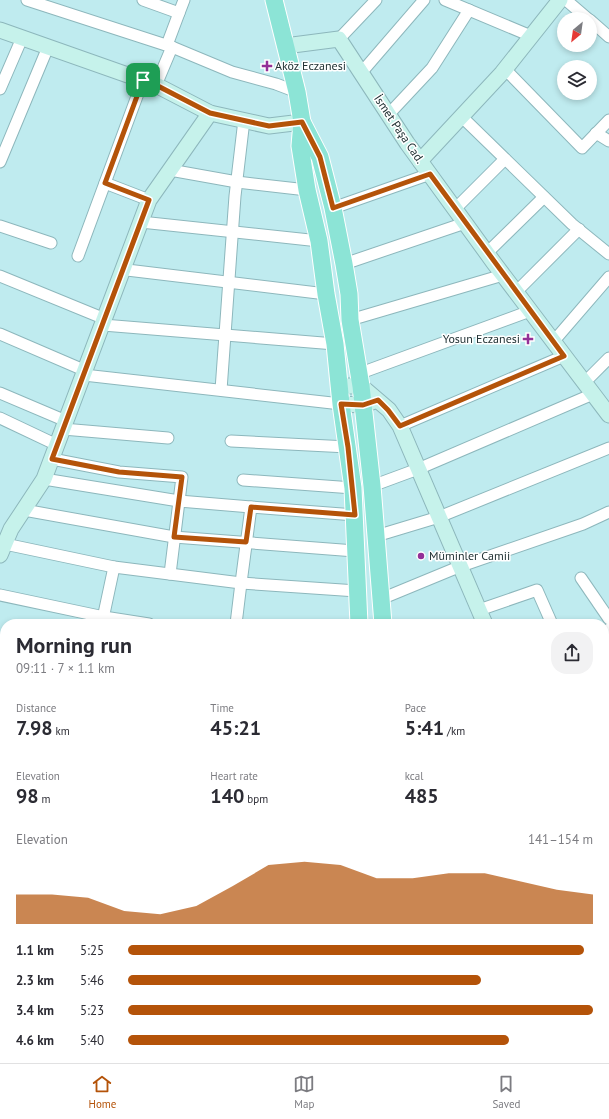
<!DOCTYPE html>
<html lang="en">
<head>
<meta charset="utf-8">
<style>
	:root { --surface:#fff; --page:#f2f2f3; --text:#2b2b33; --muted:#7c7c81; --line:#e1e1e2; --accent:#b45309 }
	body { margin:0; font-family:"PT Sans",sans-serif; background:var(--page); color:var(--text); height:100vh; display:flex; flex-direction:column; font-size:15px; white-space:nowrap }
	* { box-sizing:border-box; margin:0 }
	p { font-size:13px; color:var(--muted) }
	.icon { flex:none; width:22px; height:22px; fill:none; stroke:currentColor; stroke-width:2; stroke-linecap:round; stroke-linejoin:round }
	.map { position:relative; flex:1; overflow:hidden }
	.sheet { position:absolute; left:0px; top:619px; width:609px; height:444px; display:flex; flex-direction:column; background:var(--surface); border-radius:16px 16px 0 0; box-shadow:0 2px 6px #0003 }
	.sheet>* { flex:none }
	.needle { width:26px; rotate:209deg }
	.controls { position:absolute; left:557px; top:12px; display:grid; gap:8px }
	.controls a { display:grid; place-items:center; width:40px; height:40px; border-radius:50%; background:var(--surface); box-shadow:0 2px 6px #0003; font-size:20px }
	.pin { position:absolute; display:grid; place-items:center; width:34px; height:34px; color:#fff; margin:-17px; border-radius:8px; box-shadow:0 2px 6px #0006 }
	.round { display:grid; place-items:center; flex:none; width:42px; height:42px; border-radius:16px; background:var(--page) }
	.overview { display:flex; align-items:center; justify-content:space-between; height:68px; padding:0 16px }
	h1 { font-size:22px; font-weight:600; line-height:30px }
	.stats { display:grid; grid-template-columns:repeat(3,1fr); gap:6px; height:68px; padding:4px 16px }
	.stats div { display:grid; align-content:center }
	.stats b { font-size:20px; font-weight:600 }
	.stats small { font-size:11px; font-weight:400 }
	.stats p { font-size:11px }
	.chart { height:112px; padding:8px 16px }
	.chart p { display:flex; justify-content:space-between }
	.chart svg { width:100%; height:72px; margin-top:4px; fill:var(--accent); opacity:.7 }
	ul { padding:0 16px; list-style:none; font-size:13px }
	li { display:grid; grid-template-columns:64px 48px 1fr; align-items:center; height:30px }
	li i { height:10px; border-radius:5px; background:var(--accent) }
	.dock { display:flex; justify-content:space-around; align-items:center; height:56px; border-top:1px solid var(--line); background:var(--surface); font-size:11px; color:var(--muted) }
	.dock a { display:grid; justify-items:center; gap:2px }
	.dock .selected { color:var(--accent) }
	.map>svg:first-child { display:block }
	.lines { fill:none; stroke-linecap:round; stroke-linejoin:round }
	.street-casing { stroke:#8db7bc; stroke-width:13 }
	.secondary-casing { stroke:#8db7bc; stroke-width:17 }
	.primary-casing { stroke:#fff; stroke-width:19 }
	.street { stroke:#fff; stroke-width:11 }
	.secondary { stroke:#c6f2eb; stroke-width:15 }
	.primary { stroke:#8ce4d6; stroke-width:17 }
	.route-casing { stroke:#fff; stroke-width:8 }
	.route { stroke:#b45309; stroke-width:5 }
	.poi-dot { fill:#933097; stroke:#fff; stroke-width:1.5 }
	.labels { text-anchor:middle; stroke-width:3; stroke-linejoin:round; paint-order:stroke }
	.poi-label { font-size:12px; fill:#213234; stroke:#fff; text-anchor:start }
	.street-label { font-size:12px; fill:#213234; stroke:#fff }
</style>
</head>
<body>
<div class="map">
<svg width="609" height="1063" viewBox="0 0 609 1063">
	<rect width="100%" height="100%" fill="#bfebef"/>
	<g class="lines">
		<defs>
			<g id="street">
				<polyline points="27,0 172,47 156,85"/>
				<polyline points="143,0 179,13 184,0"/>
				<polyline points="445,0 531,36"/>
				<polyline points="566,0 588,19"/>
				<polyline points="590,20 609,37"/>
				<polyline points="339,39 376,0"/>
				<polyline points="167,45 179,13"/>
				<polyline points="172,47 232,72 276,84 297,92"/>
				<polyline points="505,69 582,148 609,120"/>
				<polyline points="361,73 424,0"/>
				<polyline points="0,89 22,38"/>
				<polyline points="388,115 432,68 469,10"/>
				<polyline points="461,116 572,224 609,254"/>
				<polyline points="596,133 609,141"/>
				<polyline points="0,162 48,47"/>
				<polyline points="170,170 237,182 307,190"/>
				<polyline points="105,183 149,200"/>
				<polyline points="333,208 430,174"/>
				<polyline points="455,209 505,159"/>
				<polyline points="141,222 319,241"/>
				<polyline points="0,226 51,243"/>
				<polyline points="487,253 544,197"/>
				<polyline points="78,256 143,80"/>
				<polyline points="344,264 465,223"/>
				<polyline points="123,271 127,270 326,294"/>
				<polyline points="0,276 105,319"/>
				<polyline points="516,292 579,229"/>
				<polyline points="350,320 503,275"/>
				<polyline points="103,325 335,344"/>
				<polyline points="0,334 86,371"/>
				<polyline points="553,342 609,277"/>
				<polyline points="358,374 530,311"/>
				<polyline points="84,375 341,404"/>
				<polyline points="584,383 609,358"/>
				<polyline points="221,390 235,196 244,120"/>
				<polyline points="0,393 66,421"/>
				<polyline points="0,418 57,445"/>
				<polyline points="400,426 564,356"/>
				<polyline points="63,429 168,438"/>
				<polyline points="231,441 348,447"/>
				<polyline points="52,459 119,472 182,477 170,574"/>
				<polyline points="44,479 179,501 251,507"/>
				<polyline points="243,480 353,488"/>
				<polyline points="372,486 418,469 593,394"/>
				<polyline points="24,510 174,537 355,551"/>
				<polyline points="376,536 439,517 609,448"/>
				<polyline points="5,544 114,567 241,583 357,591"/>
				<polyline points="581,578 609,619"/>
				<polyline points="0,595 104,617 149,624"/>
				<polyline points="381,599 461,566 583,524 609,512"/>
				<polyline points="479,610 537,590 552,624"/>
				<polyline points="102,623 114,567"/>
				<polyline points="236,624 241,583 251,507 355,515"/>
				<polyline points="604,634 609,629"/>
				<polyline points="604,690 609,689"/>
				<polyline points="0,721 5,722"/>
				<polyline points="604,775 609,771"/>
				<polyline points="604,837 609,833"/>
				<polyline points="604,879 609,874"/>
				<polyline points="0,892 5,898"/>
				<polyline points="0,918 5,908"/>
				<polyline points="604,967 609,966"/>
				<polyline points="0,976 5,979"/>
				<polyline points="0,1003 5,992"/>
				<polyline points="604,1011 609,1010"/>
				<polyline points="604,1039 609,1038"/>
				<polyline points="131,1058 132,1063"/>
				<polyline points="516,1058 518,1061 531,1058"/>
				<polyline points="23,1063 26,1058"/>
				<polyline points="85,1063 88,1058"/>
				<polyline points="426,1063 446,1058"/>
			</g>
			<g id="secondary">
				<polyline points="0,30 156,85 210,113 269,126 302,122"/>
				<polyline points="285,46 339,39 407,143 494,263 609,415"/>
				<polyline points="420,161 502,73 560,0"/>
				<polyline points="339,386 361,386 389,410 400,426 485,624"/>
				<polyline points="341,404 363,405 375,401"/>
				<polyline points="0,555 11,529 44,479 149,200 210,113"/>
				<polyline points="0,652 5,652"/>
				<polyline points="604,900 609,913"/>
			</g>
			<g id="primary">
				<polyline points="274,0 297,92 302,122 300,146 307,190 319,241 326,294 335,344 341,404 353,488 359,624"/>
				<polyline points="302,122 320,157 333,208 344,264 349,294 350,320 361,386 372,486 383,624"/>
				<polyline points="398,1058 399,1063"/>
				<polyline points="422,1058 422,1063"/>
			</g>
		</defs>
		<use href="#street" class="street-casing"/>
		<use href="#secondary" class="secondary-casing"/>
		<use href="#primary" class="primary-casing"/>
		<use href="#street" class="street"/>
		<use href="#secondary" class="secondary"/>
		<use href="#primary" class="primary"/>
	</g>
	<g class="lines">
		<defs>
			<polygon id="route" points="143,80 156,85 210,113 269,126 302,122 320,157 333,208 430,174 564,356 400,426 388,410 378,400 363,405 341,404 348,447 355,515 251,507 246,542 174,537 182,477 119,472 52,459 149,200 105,183"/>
		</defs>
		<use href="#route" class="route-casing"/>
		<use href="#route" class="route"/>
	</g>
	<g class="poi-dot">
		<path d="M265 60h4v4h4v4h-4v4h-4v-4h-4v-4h4z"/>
		<path d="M526 333h4v4h4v4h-4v4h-4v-4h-4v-4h4z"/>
		<circle cx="421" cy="556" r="4"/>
	</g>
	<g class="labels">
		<g class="poi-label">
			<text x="275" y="70">Aköz Eczanesi</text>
			<text x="520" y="343" text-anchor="end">Yosun Eczanesi</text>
			<text x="429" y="560">Müminler Camii</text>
		</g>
		<g class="street-label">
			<text transform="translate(399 129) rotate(56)" y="4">İsmet Paşa Cad.</text>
		</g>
	</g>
</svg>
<div class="controls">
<a><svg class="needle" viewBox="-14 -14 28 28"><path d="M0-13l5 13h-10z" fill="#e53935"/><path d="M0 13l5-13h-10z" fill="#7c7c81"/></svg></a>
<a><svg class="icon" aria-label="layers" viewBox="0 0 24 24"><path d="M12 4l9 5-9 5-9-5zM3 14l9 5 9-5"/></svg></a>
</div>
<div class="pin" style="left:143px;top:80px;background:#1e9e55"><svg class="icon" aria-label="arrive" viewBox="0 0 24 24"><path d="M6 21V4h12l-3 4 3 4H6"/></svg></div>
<section class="sheet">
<div class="overview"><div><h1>Morning run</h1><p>09:11 · 7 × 1.1 km</p></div><a class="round"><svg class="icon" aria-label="share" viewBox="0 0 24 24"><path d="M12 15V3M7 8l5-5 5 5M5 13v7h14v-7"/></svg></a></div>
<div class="stats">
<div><p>Distance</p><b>7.98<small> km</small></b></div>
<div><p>Time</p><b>45:21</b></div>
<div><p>Pace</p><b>5:41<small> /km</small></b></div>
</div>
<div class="stats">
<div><p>Elevation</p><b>98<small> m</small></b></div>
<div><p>Heart rate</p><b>140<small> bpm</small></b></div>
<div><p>kcal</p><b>485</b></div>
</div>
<div class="chart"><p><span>Elevation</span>141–154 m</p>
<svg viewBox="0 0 160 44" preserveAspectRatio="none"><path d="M0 44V26L10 26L20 28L30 36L40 38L50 33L60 21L70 8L80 6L90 8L100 16L110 16L120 13L130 13L140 18L150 23L160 26V44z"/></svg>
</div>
<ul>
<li><b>1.1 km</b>5:25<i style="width:98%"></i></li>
<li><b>2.3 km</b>5:46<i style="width:76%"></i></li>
<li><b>3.4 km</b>5:23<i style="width:100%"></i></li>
<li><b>4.6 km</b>5:40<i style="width:82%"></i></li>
</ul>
</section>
</div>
<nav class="dock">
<a class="selected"><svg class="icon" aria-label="home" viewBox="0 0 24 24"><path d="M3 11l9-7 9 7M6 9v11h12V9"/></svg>Home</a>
<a><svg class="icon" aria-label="map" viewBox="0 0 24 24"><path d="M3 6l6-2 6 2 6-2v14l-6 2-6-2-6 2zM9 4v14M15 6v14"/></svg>Map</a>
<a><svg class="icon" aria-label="saved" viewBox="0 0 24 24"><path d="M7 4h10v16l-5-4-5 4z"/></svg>Saved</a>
</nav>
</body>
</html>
